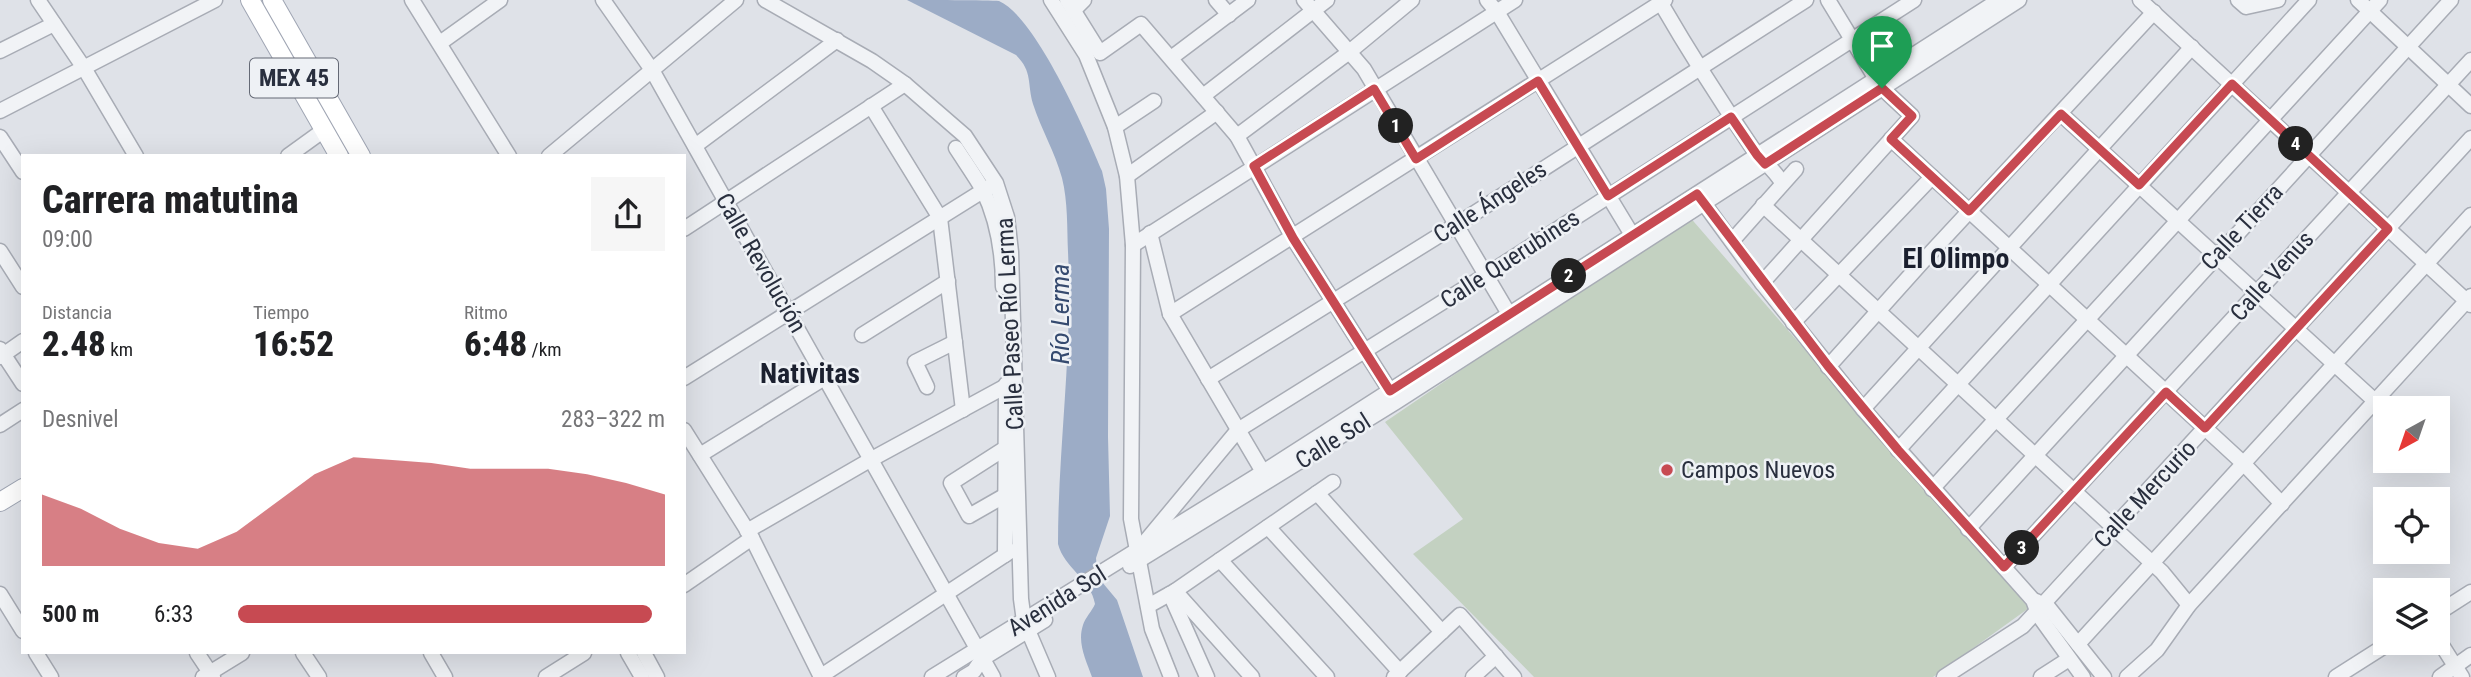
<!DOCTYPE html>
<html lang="es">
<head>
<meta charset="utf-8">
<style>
	:root { --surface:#fff; --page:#f6f6f6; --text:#202124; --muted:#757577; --accent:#c74a52 }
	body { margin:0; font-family:"Roboto Condensed",sans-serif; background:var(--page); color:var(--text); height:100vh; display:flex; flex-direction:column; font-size:26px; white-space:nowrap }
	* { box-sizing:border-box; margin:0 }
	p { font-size:23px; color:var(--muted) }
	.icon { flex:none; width:38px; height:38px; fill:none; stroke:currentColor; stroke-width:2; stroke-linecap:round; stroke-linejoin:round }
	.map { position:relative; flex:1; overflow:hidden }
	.sheet { position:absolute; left:21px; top:154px; width:665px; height:500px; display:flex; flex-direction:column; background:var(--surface); border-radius:0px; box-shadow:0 7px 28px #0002 }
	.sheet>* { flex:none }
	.needle { width:46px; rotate:220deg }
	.tools { position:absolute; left:2373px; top:396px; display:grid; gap:14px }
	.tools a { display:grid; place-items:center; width:77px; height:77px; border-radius:0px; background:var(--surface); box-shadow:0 7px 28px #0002; font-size:35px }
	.pin { position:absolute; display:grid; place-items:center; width:60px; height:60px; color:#fff; margin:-72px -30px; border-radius:50% 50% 50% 0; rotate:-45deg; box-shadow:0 0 7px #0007 }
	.pin .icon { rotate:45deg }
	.km { position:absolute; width:35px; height:35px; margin:-18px; border-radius:50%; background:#222; color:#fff; font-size:19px; line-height:35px; text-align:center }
	.round { display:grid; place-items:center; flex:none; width:74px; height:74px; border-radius:0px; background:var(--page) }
	.overview { display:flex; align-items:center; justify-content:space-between; height:119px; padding:0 21px }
	h1 { font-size:38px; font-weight:800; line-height:52px }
	.stats { display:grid; grid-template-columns:repeat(3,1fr); gap:10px; height:119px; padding:7px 21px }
	.stats div { display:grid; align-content:center }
	.stats b { font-size:35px; font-weight:800 }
	.stats small { font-size:19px; font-weight:400 }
	.stats p { font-size:19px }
	.chart { height:196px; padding:14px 21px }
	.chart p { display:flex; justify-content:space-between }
	.chart svg { width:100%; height:126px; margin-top:7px; fill:var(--accent); opacity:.7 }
	ul { padding:0 21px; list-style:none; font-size:23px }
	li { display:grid; grid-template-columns:112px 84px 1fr; align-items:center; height:52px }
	li i { height:18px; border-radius:9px; background:var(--accent) }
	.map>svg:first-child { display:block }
	.green { fill:#c3d1c1 }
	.water { fill:#9cacc6 }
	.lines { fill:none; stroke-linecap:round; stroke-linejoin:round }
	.minor-casing { stroke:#a8acb5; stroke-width:17 }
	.major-casing { stroke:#9fa5b3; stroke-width:20 }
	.minor { stroke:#f1f3f6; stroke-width:14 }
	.major { stroke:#fff; stroke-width:18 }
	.route-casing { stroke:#fff; stroke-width:14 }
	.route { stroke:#c74a52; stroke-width:9 }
	.poi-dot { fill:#c74a52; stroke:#eef1f5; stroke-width:2.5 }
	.labels { text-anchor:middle; stroke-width:5; stroke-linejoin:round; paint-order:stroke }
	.shield { fill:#eef1f5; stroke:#646975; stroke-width:2 }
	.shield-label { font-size:23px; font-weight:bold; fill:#292f3e }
	.street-label { font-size:24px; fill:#292f3e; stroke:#eef1f5 }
	.poi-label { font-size:24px; fill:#292f3e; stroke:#eef1f5; text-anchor:start }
	.water-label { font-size:26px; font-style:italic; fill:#354a6f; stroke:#eef1f5 }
	.quarter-label { font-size:28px; font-weight:bold; fill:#1b202f; stroke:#eef1f5 }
</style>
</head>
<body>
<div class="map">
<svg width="2471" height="677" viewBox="0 0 2471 677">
	<rect width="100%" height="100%" fill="#dfe2e8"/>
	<polygon class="green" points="1688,215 2029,608 1933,677 1534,677 1413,554 1463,519 1385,422"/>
	<path class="water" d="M907,0C922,0 989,0 999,1C1036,17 1086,132 1102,171L1106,189L1109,229L1108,437L1110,516L1096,558L1097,571L1102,582L1117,600L1143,677H1092C1086,660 1077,643 1083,625C1085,618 1092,611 1095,604C1091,579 1064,568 1058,544C1058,446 1073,350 1068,252C1067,228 1068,202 1062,178C1055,152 1041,129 1033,104C1027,84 1033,72 1016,55Z"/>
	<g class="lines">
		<defs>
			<g id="minor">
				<polyline points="38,0 84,68 136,156"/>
				<polyline points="412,0 509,156"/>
				<polyline points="603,0 652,70 993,677"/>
				<polyline points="765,0 872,61 905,84 965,136 996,183 1007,217 1011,252 1021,599 1024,621 1048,677"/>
				<polyline points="1051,0 1086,55 1115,127 1127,176 1133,245 1131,519 1152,629 1171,677"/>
				<polyline points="1067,0 1100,53 1141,24 1237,136 1293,238 1394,397"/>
				<polyline points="1216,0 1229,15"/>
				<polyline points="1304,0 1364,69 1509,314"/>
				<polyline points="1487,0 1497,12 1637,243"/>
				<path d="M1659,0C1688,50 1719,99 1751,146C1760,160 1775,169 1782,183"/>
				<polyline points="1828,0 1876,79"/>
				<polyline points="2140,0 2471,305"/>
				<polyline points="2238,0 2246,7 2278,0"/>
				<polyline points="2358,0 2471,106"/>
				<polyline points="1073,11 1084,0"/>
				<polyline points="440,43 500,0"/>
				<polyline points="0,51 54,24"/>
				<polyline points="1171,58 1248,0"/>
				<polyline points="1203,96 1327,0"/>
				<polyline points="871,106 940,218 963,410"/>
				<polyline points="0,111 215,0"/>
				<polyline points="2061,114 2375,401"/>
				<polyline points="1115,127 1154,101"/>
				<polyline points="1237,136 1348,53 1412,0"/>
				<polyline points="0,137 23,172"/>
				<polyline points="1891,139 2243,463 2282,504"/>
				<polyline points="695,146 837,40"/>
				<path d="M956,148C965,162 975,176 983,190C997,219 1003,255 1003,287"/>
				<polyline points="288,156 324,130"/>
				<polyline points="549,156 736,0"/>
				<polyline points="1127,176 1217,112"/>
				<polyline points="1700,198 1762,283 1863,409 2033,600 2039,616 2083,677"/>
				<polyline points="1763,205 2162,572 2189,605"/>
				<polyline points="684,229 905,84"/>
				<polyline points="1150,233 1170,314 1263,472"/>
				<polyline points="1732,241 1796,169"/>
				<polyline points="1133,245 1515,0"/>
				<polyline points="0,251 23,287"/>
				<polyline points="1762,283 1912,116 1882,88"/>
				<polyline points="1170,314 1665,0"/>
				<polyline points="1793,323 1932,177"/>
				<polyline points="862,335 948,281"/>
				<polyline points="0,349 23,384"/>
				<polyline points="0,357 23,341"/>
				<polyline points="1828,367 1924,260 2154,12"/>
				<polyline points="684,378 989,187"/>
				<polyline points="1208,379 1456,225 1806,0"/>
				<polyline points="927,387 915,362 955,342"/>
				<polyline points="1863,409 2192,47"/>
				<polyline points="0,425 23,410"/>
				<polyline points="684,430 752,538 821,677"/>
				<polyline points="1004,449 951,483 969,516 1004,496"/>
				<polyline points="1898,450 2309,0"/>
				<polyline points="700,455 826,377"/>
				<polyline points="1932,489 2380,0"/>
				<polyline points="1317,493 1442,632"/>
				<polyline points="1268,527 1400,672"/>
				<polyline points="1968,529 2451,0"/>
				<polyline points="747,531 870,460 1006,386"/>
				<polyline points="1145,542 1238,430 1486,275 1914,0"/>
				<polyline points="1005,555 1006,384"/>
				<polyline points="1220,560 1327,677"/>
				<polyline points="1130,566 1396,402 2019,0"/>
				<polyline points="2004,567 2471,60"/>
				<polyline points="684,585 752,538"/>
				<polyline points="1175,591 1252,677"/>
				<polyline points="0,594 23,631"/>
				<polyline points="1170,594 1207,677"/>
				<polyline points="2036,601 2049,608 2104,677"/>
				<polyline points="1148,606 1175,591 1333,482"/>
				<polyline points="2438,613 2471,592"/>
				<polyline points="2438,639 2462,677"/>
				<polyline points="2078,644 2471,215"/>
				<polyline points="36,653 51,677"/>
				<polyline points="197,653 213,677"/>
				<polyline points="303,653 319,677"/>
				<polyline points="431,653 445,677"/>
				<polyline points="628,653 642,677"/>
				<polyline points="644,653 657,677"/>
				<polyline points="821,676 1011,551"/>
				<polyline points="203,677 242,653"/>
				<polyline points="546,677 584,653"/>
				<polyline points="932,677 1263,472 1999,0"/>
				<polyline points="964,677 974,671 982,659 1045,620"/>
				<polyline points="1394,677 1460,615 1514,677"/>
				<polyline points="1473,677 1496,656"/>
				<polyline points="1944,677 2023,626 2471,138"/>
				<polyline points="2041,677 2069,659"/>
				<polyline points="2127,677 2157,650 2189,605 2471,296"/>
				<polyline points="2336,677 2391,642"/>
				<polyline points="2440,677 2471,655"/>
			</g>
			<g id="major">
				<polyline points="250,0 339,156"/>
				<polyline points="272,0 361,156"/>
				<polyline points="0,502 23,488"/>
			</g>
		</defs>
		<use href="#minor" class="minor-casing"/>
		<use href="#major" class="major-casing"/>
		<use href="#minor" class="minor"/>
		<use href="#major" class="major"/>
	</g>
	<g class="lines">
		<defs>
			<polygon id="route" points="1538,81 1608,196 1731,117 1757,155 1765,164 1882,88 1912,116 1891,139 1969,211 2061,114 2139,185 2232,84 2388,229 2205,428 2166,392 2004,567 1898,450 1828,366 1697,194 1390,391 1293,238 1254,166 1374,89 1416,159"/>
		</defs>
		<use href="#route" class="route-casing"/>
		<use href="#route" class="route"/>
	</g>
	<circle class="poi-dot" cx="1667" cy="470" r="7"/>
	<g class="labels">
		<rect class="shield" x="250" y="58.5" width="88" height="39" rx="5"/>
		<g class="shield-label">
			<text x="294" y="86">MEX 45</text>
		</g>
		<g class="street-label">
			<text transform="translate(1490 202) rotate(-33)" y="8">Calle Ángeles</text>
			<text transform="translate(2242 227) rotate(-47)" y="8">Calle Tierra</text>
			<text transform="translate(1510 259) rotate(-33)" y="8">Calle Querubines</text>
			<text transform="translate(761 263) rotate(60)" y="8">Calle Revolución</text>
			<text transform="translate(2272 276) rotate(-48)" y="8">Calle Venus</text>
			<text transform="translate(1010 324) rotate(-93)" y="8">Calle Paseo Río Lerma</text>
			<text transform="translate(1333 441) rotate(-32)" y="8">Calle Sol</text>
			<text transform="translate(2145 494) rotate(-47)" y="8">Calle Mercurio</text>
			<text transform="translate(1057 601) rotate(-32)" y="8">Avenida Sol</text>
		</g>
		<g class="poi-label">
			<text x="1681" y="478">Campos Nuevos</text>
		</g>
		<g class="water-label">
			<text transform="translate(1060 314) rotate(-90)" y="9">Río Lerma</text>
		</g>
		<g class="quarter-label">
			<text x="1956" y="268">El Olimpo</text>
			<text x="810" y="383">Nativitas</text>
		</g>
	</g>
</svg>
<div class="tools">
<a><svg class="needle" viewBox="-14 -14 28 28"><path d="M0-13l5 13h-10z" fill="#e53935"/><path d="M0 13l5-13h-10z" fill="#757577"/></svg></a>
<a><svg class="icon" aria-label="locate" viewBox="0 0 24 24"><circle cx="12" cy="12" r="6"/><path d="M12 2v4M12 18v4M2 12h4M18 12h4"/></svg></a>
<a><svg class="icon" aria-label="layers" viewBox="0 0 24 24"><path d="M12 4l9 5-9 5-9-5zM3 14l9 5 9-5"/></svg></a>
</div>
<div class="pin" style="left:1882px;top:88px;background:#1e9e55"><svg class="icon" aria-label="arrive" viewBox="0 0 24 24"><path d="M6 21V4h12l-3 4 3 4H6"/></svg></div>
<b class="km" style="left:1396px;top:126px">1</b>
<b class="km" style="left:1569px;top:276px">2</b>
<b class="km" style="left:2022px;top:548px">3</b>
<b class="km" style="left:2296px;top:144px">4</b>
<section class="sheet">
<div class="overview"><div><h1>Carrera matutina</h1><p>09:00</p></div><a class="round"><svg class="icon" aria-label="share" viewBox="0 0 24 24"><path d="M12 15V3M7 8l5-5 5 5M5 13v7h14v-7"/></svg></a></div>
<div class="stats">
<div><p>Distancia</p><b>2.48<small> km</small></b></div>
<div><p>Tiempo</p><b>16:52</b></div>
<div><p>Ritmo</p><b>6:48<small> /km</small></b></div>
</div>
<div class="chart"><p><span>Desnivel</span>283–322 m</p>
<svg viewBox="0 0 160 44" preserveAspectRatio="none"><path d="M0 44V19L10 24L20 31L30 36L40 38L50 32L60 22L70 12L80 6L90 7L100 8L110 10L120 10L130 10L140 12L150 15L160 19V44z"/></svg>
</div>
<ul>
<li><b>500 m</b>6:33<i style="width:97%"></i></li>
</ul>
</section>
</div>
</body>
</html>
